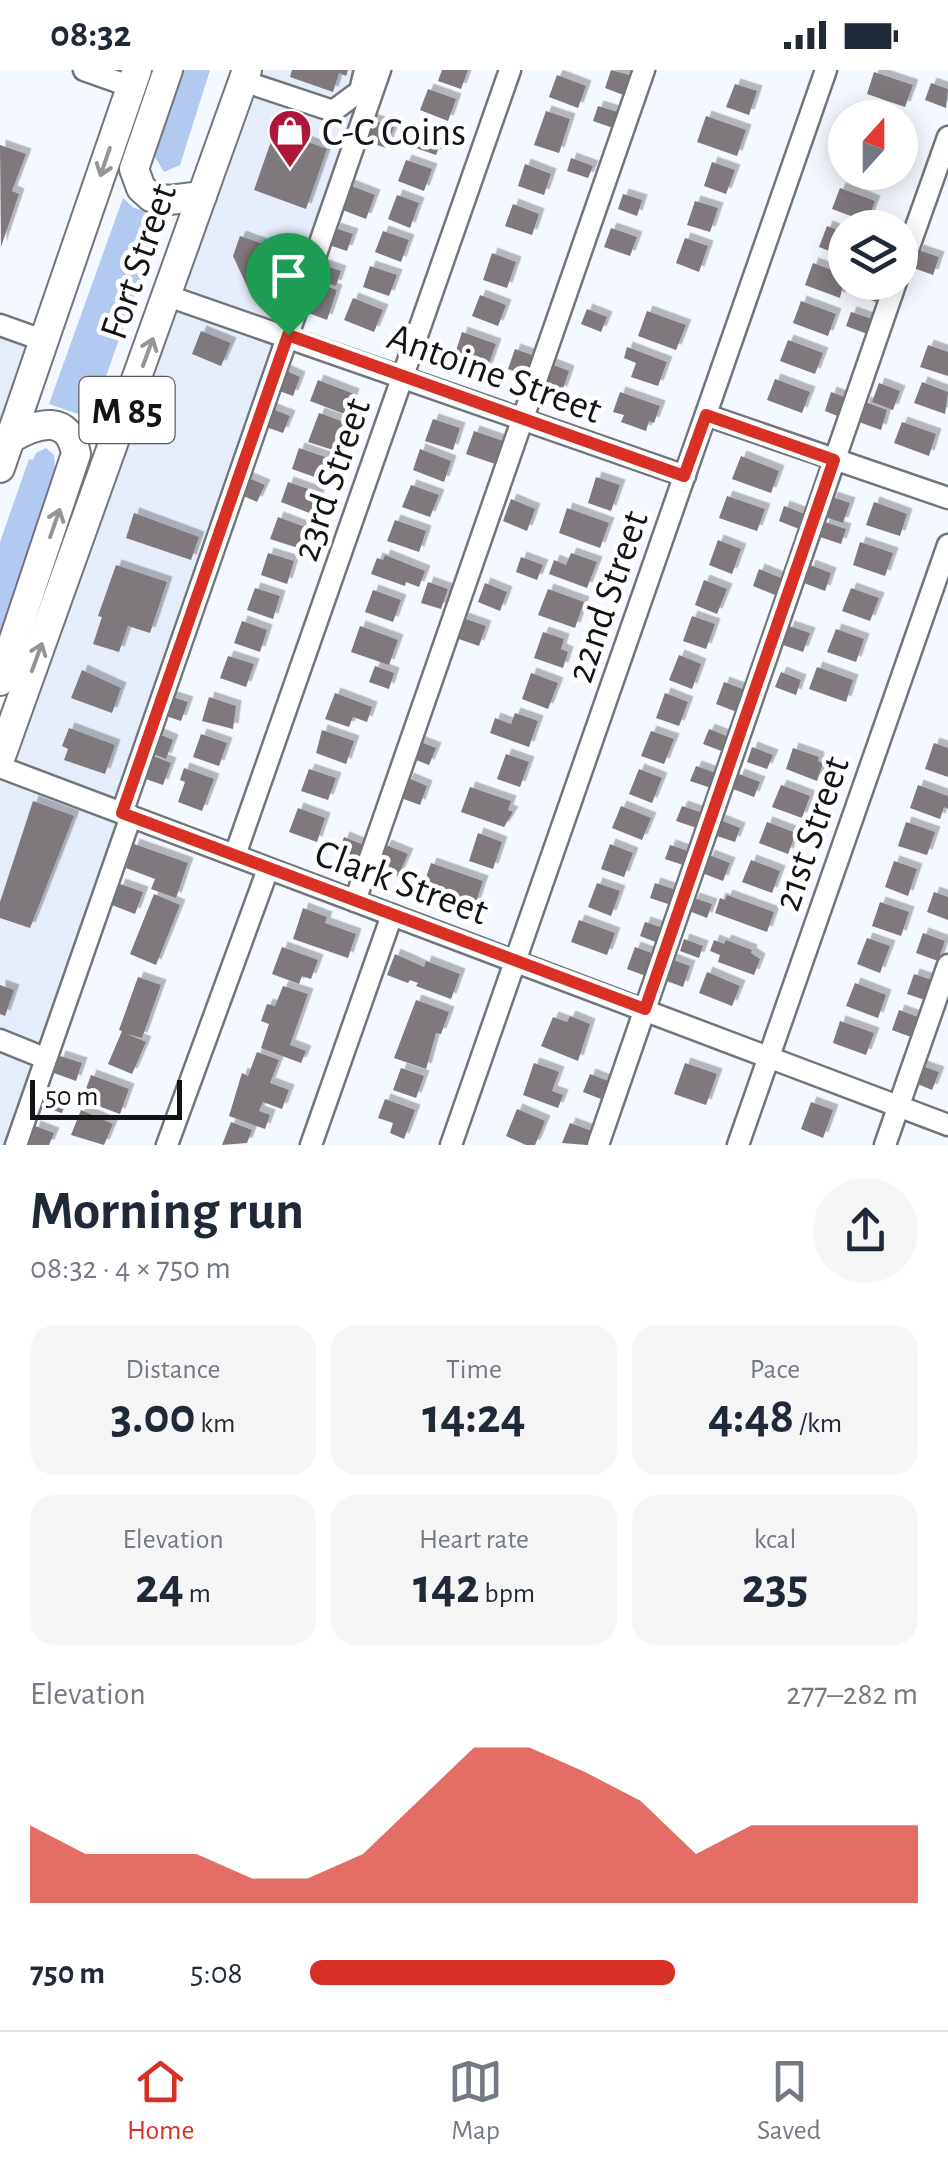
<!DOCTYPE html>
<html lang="en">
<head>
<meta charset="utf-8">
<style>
	:root { --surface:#fff; --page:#f6f6f7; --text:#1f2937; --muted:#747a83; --line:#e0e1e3; --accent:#d93025 }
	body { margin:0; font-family:"Alegreya Sans",sans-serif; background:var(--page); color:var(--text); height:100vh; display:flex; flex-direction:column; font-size:38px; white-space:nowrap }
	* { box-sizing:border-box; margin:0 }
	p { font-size:32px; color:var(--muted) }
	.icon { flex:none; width:55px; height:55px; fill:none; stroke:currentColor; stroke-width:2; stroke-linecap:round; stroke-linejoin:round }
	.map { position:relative; height:1075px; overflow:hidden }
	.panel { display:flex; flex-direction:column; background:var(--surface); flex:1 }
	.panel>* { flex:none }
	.needle { width:65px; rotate:21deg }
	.controls { position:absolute; left:828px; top:30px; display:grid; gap:20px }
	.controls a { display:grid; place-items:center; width:90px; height:90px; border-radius:50%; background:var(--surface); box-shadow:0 5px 25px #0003; font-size:50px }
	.scale { position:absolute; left:30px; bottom:25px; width:152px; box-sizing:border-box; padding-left:10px; border:5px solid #131416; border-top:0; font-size:28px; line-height:35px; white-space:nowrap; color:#131416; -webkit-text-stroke:8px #fff; paint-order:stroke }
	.pin { position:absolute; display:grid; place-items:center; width:85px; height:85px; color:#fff; margin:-102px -42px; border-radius:50% 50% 50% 0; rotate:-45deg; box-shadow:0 0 10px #0007 }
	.pin .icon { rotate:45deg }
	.round { display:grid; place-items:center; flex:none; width:105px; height:105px; border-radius:52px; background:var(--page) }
	.overview { display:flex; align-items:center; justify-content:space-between; height:170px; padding:0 30px }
	h1 { font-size:55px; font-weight:700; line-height:75px }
	.metrics { display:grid; grid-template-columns:repeat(3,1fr); gap:15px; height:170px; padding:10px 30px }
	.metrics div { display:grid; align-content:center; border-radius:25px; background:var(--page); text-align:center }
	.metrics b { font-size:50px; font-weight:700 }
	.metrics small { font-size:28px; font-weight:400 }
	.metrics p { font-size:28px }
	.chart { height:280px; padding:20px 30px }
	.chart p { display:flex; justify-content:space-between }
	.chart svg { width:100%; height:180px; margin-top:10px; fill:var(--accent); opacity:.7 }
	ul { padding:0 30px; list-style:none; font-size:32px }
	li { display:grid; grid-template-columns:160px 120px 1fr; align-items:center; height:75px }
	li i { height:25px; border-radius:12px; background:var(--accent) }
	.status { display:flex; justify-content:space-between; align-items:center; height:70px; padding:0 50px; background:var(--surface); direction:ltr }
	.status svg { height:28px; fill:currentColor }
	.tab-bar { display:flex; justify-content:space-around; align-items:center; height:140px; border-top:2px solid var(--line); background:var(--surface); font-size:28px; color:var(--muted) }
	.tab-bar a { display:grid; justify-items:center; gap:5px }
	.tab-bar .current { color:var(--accent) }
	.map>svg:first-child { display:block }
	.built { fill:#e5edfa }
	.green { fill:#b2caf1 }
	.building { fill:#7f787b; filter:url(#shadow) }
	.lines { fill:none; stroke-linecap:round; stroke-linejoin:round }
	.minor-casing { stroke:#72767b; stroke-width:25 }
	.major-casing { stroke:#72767b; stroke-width:32 }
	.minor { stroke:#fff; stroke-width:20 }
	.major { stroke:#fff; stroke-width:28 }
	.oneway { stroke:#959596 }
	.route-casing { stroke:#fff; stroke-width:20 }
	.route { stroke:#d93025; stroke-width:12 }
	.labels { text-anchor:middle; stroke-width:9; stroke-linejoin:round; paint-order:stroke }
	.shield { fill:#fff; stroke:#5a5a5c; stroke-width:2.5 }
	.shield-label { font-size:38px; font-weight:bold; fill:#131416 }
	.poi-label { font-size:40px; fill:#131416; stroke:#fff; text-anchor:start }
	.street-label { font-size:40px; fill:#131416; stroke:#fff }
</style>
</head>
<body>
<div class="status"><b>08:32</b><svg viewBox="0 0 49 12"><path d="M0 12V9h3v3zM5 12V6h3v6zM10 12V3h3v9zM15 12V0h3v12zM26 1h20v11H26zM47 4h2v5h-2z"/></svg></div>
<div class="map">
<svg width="948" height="1075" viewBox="0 0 948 1075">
	<defs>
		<filter id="shadow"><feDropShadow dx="5.5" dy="-5.5" stdDeviation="0" flood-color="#0004"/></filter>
	</defs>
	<rect width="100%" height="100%" fill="#f4f8ff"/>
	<g class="built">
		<polygon points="247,0 380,0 16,1075 0,1075 0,689"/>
		<polygon points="0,255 45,271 0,397"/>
	</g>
	<g class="green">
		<polygon points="175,0 210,0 180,95 164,102 155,87 155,77"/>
		<polygon points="123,128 134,138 163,146 89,354 78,344 49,334"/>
		<polygon points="46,378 54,385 56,408 0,581 0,472 29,389 33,390 36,383"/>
	</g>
	<g class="building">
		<polygon points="292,0 348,0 346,6 339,3 333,22 290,7"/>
		<polygon points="442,0 468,0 461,19 438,11"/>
		<polygon points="611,0 633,6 626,26 605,18"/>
		<polygon points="874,2 913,15 905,37 867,24"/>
		<polygon points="557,5 586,16 578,38 549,27"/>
		<polygon points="931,13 948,19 946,38 925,30"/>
		<polygon points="735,14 757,21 749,45 726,37"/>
		<polygon points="428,19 456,29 448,51 420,40"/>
		<polygon points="598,36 621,43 616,59 593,51"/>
		<polygon points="546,41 570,49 559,83 534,75"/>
		<polygon points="706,46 746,60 737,86 697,72"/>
		<polygon points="371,49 394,57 386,78 363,70"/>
		<polygon points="417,54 444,64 436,85 410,76"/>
		<polygon points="275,60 327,79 306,139 254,120"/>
		<polygon points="0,75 26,84 12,121 19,124 1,177"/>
		<polygon points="571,88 593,96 588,108 567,101"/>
		<polygon points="406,90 432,99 424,121 398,111"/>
		<polygon points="712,92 735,100 726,124 704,116"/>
		<polygon points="525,94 551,104 544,125 518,116"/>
		<polygon points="349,115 375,125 366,149 340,139"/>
		<polygon points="840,118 875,131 867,152 832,139"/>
		<polygon points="623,124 642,130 637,146 618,139"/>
		<polygon points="397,125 419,133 410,158 388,149"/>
		<polygon points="695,131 718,138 710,162 687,155"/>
		<polygon points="513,134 539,144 532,165 505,156"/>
		<polygon points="827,156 845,163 845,187 819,177"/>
		<polygon points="335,158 353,164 347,181 329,175"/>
		<polygon points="611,158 637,167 630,186 604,177"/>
		<polygon points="383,161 409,170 401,192 375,182"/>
		<polygon points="240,166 304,188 286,240 253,229 233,186"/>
		<polygon points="685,168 708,176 699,202 676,193"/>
		<polygon points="918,180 939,187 933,205 911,197"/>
		<polygon points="492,183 516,192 507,218 483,210"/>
		<polygon points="813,193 845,205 840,228 805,215"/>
		<polygon points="320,194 341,201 336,216 315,209"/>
		<polygon points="370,196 397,205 389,226 363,217"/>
		<polygon points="313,212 337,220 327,250 303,241"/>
		<polygon points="862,212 886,212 881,234 858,225"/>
		<polygon points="480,225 506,235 498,256 472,246"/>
		<polygon points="353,228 383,240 374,262 344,250"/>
		<polygon points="801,231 836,244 828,266 793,253"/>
		<polygon points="587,239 607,247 601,262 581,254"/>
		<polygon points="647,241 686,255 676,280 638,266"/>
		<polygon points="851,242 875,250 870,265 846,256"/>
		<polygon points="201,261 231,273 221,296 192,284"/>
		<polygon points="462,262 496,274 487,299 454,287"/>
		<polygon points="788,270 823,283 815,304 780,291"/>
		<polygon points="928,275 948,282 948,306 920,297"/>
		<polygon points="627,277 667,292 658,316 631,307 636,293 624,288"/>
		<polygon points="515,279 535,286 528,306 508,299"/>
		<polygon points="551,294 569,301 562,322 543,315"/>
		<polygon points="282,299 300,307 293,326 274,319"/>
		<polygon points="775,309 810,322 802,343 767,330"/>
		<polygon points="318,310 354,324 347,345 310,331"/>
		<polygon points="922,312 948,322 945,344 914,333"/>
		<polygon points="879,313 900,321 893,340 872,332"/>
		<polygon points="620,322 660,336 654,353 649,351 646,361 621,352 624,345 613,342"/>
		<polygon points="831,322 847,328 840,347 825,341"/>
		<polygon points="865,332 887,340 881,360 859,352"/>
		<polygon points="270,338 290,346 283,363 263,356"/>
		<polygon points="319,343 344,352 333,380 308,372"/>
		<polygon points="433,349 460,358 453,380 425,371"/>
		<polygon points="902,352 936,364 929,386 894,373"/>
		<polygon points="474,361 506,372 498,395 466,384"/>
		<polygon points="299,378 331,389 323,410 292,399"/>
		<polygon points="420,379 451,391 444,412 413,400"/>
		<polygon points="741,386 779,401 771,423 732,409"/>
		<polygon points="246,407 265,415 257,432 239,424"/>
		<polygon points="596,407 620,415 611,441 588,433"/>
		<polygon points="288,412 320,423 312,444 281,432"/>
		<polygon points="411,415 439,425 430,447 402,437"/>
		<polygon points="727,426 765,439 757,461 719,448"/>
		<polygon points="832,427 850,433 843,453 825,447"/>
		<polygon points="511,429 535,439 527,461 503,451"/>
		<polygon points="874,432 907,444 900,466 866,455"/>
		<polygon points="784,436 805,444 799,459 779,451"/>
		<polygon points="567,438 609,453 600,478 559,463"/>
		<polygon points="134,443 199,467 191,490 126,468"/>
		<polygon points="278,447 305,457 298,478 270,469"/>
		<polygon points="395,450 426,461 419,482 387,471"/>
		<polygon points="825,452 846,459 841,474 820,467"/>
		<polygon points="718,470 741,479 732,504 709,495"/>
		<polygon points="860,472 893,483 885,506 853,495"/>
		<polygon points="268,483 294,491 287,514 261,505"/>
		<polygon points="571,483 597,492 587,518 549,504 554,490 566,495"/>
		<polygon points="385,485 425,501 419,517 406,512 405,516 371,504 377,488 383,490"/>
		<polygon points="521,487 543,495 537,510 516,502"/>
		<polygon points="116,495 167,512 150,563 128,556 119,582 93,574 102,547 98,546"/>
		<polygon points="810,495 831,503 825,521 804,513"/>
		<polygon points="759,499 781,508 775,525 753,516"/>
		<polygon points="704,510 727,519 717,544 695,535"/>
		<polygon points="428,512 448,519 441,539 421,533"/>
		<polygon points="485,513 507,522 500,541 478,532"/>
		<polygon points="255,518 280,526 273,549 247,540"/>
		<polygon points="851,518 879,528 870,551 842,541"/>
		<polygon points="548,519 584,532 575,558 538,545"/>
		<polygon points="373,520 401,530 393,552 365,542"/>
		<polygon points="692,546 715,554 706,579 683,571"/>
		<polygon points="463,548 486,556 479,576 456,568"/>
		<polygon points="242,551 267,560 260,582 234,573"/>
		<polygon points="360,556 398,570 389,595 351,582"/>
		<polygon points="789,556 810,563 803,582 783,575"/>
		<polygon points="836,559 864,569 856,592 827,582"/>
		<polygon points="543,562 564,569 561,579 568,582 563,598 534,588"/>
		<polygon points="679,585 701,594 692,619 669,610"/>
		<polygon points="228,586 254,594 246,617 220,608"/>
		<polygon points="375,596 394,603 389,619 369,612"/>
		<polygon points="817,597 853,610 846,632 809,619"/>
		<polygon points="82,600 121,618 112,643 71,628"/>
		<polygon points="781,602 801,610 796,625 775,617"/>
		<polygon points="531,603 558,613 548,639 522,629"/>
		<polygon points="724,612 745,620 737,642 716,634"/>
		<polygon points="335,623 372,637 367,652 353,647 349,657 325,649"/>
		<polygon points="665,623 688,632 679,656 656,648"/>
		<polygon points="169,626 188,632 181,651 163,645"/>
		<polygon points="209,627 236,636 233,659 202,651"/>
		<polygon points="515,643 538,651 529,677 490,663 495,648 511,654"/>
		<polygon points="69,658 115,675 105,704 64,690 68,679 62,676"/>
		<polygon points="709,659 729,667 724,682 703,674"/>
		<polygon points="322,660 354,671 346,694 316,683"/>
		<polygon points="651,661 674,669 664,694 641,686"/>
		<polygon points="154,662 173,670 166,689 147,681"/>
		<polygon points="201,664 227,673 219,696 193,687"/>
		<polygon points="418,671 436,678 429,695 411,688"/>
		<polygon points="934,673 948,678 948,707 925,699"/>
		<polygon points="752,677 773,685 767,699 747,692"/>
		<polygon points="793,678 819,687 818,691 823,693 817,711 786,699"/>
		<polygon points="148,684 171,693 163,715 140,707"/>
		<polygon points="506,684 529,692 520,717 497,709"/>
		<polygon points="696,696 716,703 711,718 690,711"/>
		<polygon points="184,698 214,709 202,741 178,732 185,712 180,710"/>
		<polygon points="309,699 336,708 328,730 301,721"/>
		<polygon points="639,699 662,708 652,733 629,724"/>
		<polygon points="739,704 760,712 754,727 733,719"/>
		<polygon points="408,708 427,716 420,735 401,728"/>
		<polygon points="781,715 810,726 802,748 772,737"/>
		<polygon points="918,715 948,726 948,739 944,737 940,749 910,738"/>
		<polygon points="470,717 511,731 508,740 513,742 504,757 461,742"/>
		<polygon points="33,731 74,746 30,858 0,848 0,832"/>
		<polygon points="621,736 651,748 642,770 612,758"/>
		<polygon points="682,736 703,743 697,758 676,751"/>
		<polygon points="298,738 325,748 317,772 289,762"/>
		<polygon points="720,750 740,758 735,772 714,765"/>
		<polygon points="767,752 796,763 788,784 759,773"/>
		<polygon points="906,752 935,762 927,785 898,776"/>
		<polygon points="478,763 502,772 493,799 469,791"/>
		<polygon points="344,767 364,775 356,796 336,789"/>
		<polygon points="134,774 188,793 176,828 151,819 155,809 126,798"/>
		<polygon points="610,774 633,783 624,807 601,799"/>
		<polygon points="386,775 408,784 398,806 376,797"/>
		<polygon points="670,775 688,781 683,795 665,789"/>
		<polygon points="709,785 730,793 723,811 702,803"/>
		<polygon points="751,790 780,801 772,823 742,812"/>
		<polygon points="894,791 917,799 908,826 885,817"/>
		<polygon points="431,793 483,811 474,838 422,819"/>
		<polygon points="597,813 620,821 611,846 588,837"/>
		<polygon points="655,813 676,820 671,835 650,828"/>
		<polygon points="120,814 143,822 135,844 112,835"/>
		<polygon points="934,822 948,827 948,850 927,842"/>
		<polygon points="154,824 180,835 156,895 130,884"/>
		<polygon points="727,825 774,842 767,862 715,843 720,828 725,830"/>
		<polygon points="694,828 712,834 707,848 689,841"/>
		<polygon points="880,832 909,842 901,866 872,856"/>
		<polygon points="303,838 327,847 325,853 356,864 348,888 293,869"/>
		<polygon points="579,850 615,863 607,885 571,872"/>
		<polygon points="645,852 663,858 658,873 640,866"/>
		<polygon points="923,863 945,871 938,891 916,883"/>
		<polygon points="867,868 890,876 880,903 857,894"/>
		<polygon points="684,869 703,876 699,888 680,881"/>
		<polygon points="714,870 724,874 726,870 752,880 751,883 760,889 754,905 718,892 720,885 710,881"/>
		<polygon points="282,877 318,890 311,909 302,906 299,914 272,904"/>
		<polygon points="635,877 654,884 646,906 627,899"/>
		<polygon points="395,884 424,897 426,891 460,904 451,929 416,916 418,913 410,910 408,913 387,905"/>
		<polygon points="671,889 690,896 683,917 664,910"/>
		<polygon points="707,902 740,916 732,936 699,923"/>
		<polygon points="914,904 932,910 925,930 907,924"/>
		<polygon points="138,907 161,915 142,968 127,964 146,972 132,1004 108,994 122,961 119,960"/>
		<polygon points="855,913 886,925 878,948 846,936"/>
		<polygon points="0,915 14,920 5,946 0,944"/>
		<polygon points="283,916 308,924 290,975 306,981 301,993 261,978 269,954 261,951 267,934 275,936"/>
		<polygon points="416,930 449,942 441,964 436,963 426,999 394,988"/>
		<polygon points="899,940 918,947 911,967 892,960"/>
		<polygon points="570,946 590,954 578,991 541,976 553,947 567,952"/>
		<polygon points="840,951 874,963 866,985 833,973"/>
		<polygon points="257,982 279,990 270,1013 289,1020 282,1039 263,1032 259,1041 270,1045 265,1059 229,1046 242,1003 248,1006"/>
		<polygon points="60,986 82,993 76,1011 54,1003"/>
		<polygon points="534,993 559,1002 552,1021 563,1025 558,1038 523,1025"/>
		<polygon points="685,993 717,1004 706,1035 674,1024"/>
		<polygon points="922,996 939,1002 932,1020 915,1013"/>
		<polygon points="401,998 424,1006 416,1028 393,1020"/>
		<polygon points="590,1004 608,1011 601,1029 583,1022"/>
		<polygon points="91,1005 129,1019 120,1044 82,1030"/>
		<polygon points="48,1023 67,1030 62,1043 43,1037"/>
		<polygon points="385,1029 415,1040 404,1069 390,1063 393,1053 378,1048"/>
		<polygon points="811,1032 833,1040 823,1068 801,1059"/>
		<polygon points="517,1039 545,1051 535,1075 526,1075 506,1066"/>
		<polygon points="81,1040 113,1054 104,1075 71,1065"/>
		<polygon points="231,1052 252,1060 247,1073 222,1075"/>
		<polygon points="570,1053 592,1061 587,1075 562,1073"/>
		<polygon points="35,1056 54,1063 49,1075 29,1075"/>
	</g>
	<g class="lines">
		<defs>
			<g id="minor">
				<polyline points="84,0 132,17"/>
				<polyline points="243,11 333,41 360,21 365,0"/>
				<polyline points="900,202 948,67"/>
				<polyline points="168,226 685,406"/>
				<polyline points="0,255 45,271"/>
				<polyline points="706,345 948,428"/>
				<polyline points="0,697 948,1055"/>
				<polyline points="122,743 380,0"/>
				<polyline points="235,785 510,0"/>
				<polyline points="355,831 644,0"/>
				<polyline points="0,970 37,985"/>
				<polyline points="16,1075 131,746"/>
				<polyline points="167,1075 268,799"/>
				<polyline points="311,1075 392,845"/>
				<polyline points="451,1075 826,0"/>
				<polyline points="598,1075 896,212"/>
				<polyline points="738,1075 948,475"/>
				<polyline points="885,1075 948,895"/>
			</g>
			<g id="major">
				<polyline points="168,0 134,99 141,118 151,127 169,130 202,126"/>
				<polyline points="0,398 137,0"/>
				<path d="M0,611L76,384C69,344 39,352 11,368"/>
				<polyline points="0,689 247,0"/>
			</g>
		</defs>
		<use href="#minor" class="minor-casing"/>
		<use href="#major" class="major-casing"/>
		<use href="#minor" class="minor"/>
		<use href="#major" class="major"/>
	</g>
	<defs><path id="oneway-shaft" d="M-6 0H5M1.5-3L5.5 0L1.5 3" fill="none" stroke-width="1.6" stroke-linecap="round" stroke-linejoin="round" transform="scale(2.5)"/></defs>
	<g class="oneway">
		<use href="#oneway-shaft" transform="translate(105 92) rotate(109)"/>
		<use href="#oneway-shaft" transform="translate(148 282) rotate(-70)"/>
		<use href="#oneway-shaft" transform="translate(55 453) rotate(-71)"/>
		<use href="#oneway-shaft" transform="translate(37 587) rotate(-70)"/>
	</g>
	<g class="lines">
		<defs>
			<polygon id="route" points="288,265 684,406 706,345 834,390 645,939 122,743"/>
		</defs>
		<use href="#route" class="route-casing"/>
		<use href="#route" class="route"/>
	</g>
	<defs>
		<symbol id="shop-pin" viewBox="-11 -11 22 30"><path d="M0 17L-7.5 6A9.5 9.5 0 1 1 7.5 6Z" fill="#ad183a" stroke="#fff"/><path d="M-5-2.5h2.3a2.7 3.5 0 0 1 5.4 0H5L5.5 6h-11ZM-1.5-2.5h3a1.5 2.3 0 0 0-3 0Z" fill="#fff"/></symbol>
	</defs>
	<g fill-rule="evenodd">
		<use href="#shop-pin" x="265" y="36" width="50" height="68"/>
	</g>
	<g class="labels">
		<rect class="shield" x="79.5" y="307" width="95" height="66" rx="8"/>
		<g class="shield-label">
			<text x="127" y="353">M 85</text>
		</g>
		<g class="poi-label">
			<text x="322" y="75">C-C Coins</text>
		</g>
		<g class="street-label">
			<text transform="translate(137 191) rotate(-71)" y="14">Fort Street</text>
			<text transform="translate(495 302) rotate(20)" y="14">Antoine Street</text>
			<text transform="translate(330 409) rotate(-71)" y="14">23rd Street</text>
			<text transform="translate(606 526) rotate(-71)" y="14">22nd Street</text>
			<text transform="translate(810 763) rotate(-71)" y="14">21st Street</text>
			<text transform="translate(402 811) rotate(20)" y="14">Clark Street</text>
		</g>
	</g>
</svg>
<div class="controls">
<a><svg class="needle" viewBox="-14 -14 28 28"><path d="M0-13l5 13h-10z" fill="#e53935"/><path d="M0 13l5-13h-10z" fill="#747a83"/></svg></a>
<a><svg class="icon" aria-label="layers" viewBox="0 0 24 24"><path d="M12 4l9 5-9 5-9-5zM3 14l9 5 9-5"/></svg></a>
</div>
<div class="scale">50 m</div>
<div class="pin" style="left:288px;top:265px;background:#1e9e55"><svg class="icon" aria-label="arrive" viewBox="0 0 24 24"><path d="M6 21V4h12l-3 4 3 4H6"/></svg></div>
</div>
<section class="panel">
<div class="overview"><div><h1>Morning run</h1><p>08:32 · 4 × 750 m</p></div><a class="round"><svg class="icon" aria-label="share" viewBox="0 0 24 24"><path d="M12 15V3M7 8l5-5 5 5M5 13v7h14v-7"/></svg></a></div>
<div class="metrics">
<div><p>Distance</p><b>3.00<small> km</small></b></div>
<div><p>Time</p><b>14:24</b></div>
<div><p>Pace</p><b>4:48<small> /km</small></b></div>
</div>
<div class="metrics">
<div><p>Elevation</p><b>24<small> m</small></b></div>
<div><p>Heart rate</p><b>142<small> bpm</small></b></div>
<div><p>kcal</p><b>235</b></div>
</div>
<div class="chart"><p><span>Elevation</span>277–282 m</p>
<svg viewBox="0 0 160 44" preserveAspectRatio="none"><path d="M0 44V25L10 32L20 32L30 32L40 38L50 38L60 32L70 19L80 6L90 6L100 12L110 19L120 32L130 25L140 25L150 25L160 25V44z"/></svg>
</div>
<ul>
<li><b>750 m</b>5:08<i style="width:60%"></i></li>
</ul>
</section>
<nav class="tab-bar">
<a class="current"><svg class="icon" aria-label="home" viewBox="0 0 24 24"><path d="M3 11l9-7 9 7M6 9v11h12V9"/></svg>Home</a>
<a><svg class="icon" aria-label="map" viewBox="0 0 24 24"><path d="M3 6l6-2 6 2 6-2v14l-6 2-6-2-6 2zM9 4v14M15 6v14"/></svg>Map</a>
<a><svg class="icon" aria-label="saved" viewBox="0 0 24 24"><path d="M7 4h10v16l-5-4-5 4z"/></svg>Saved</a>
</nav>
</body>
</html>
